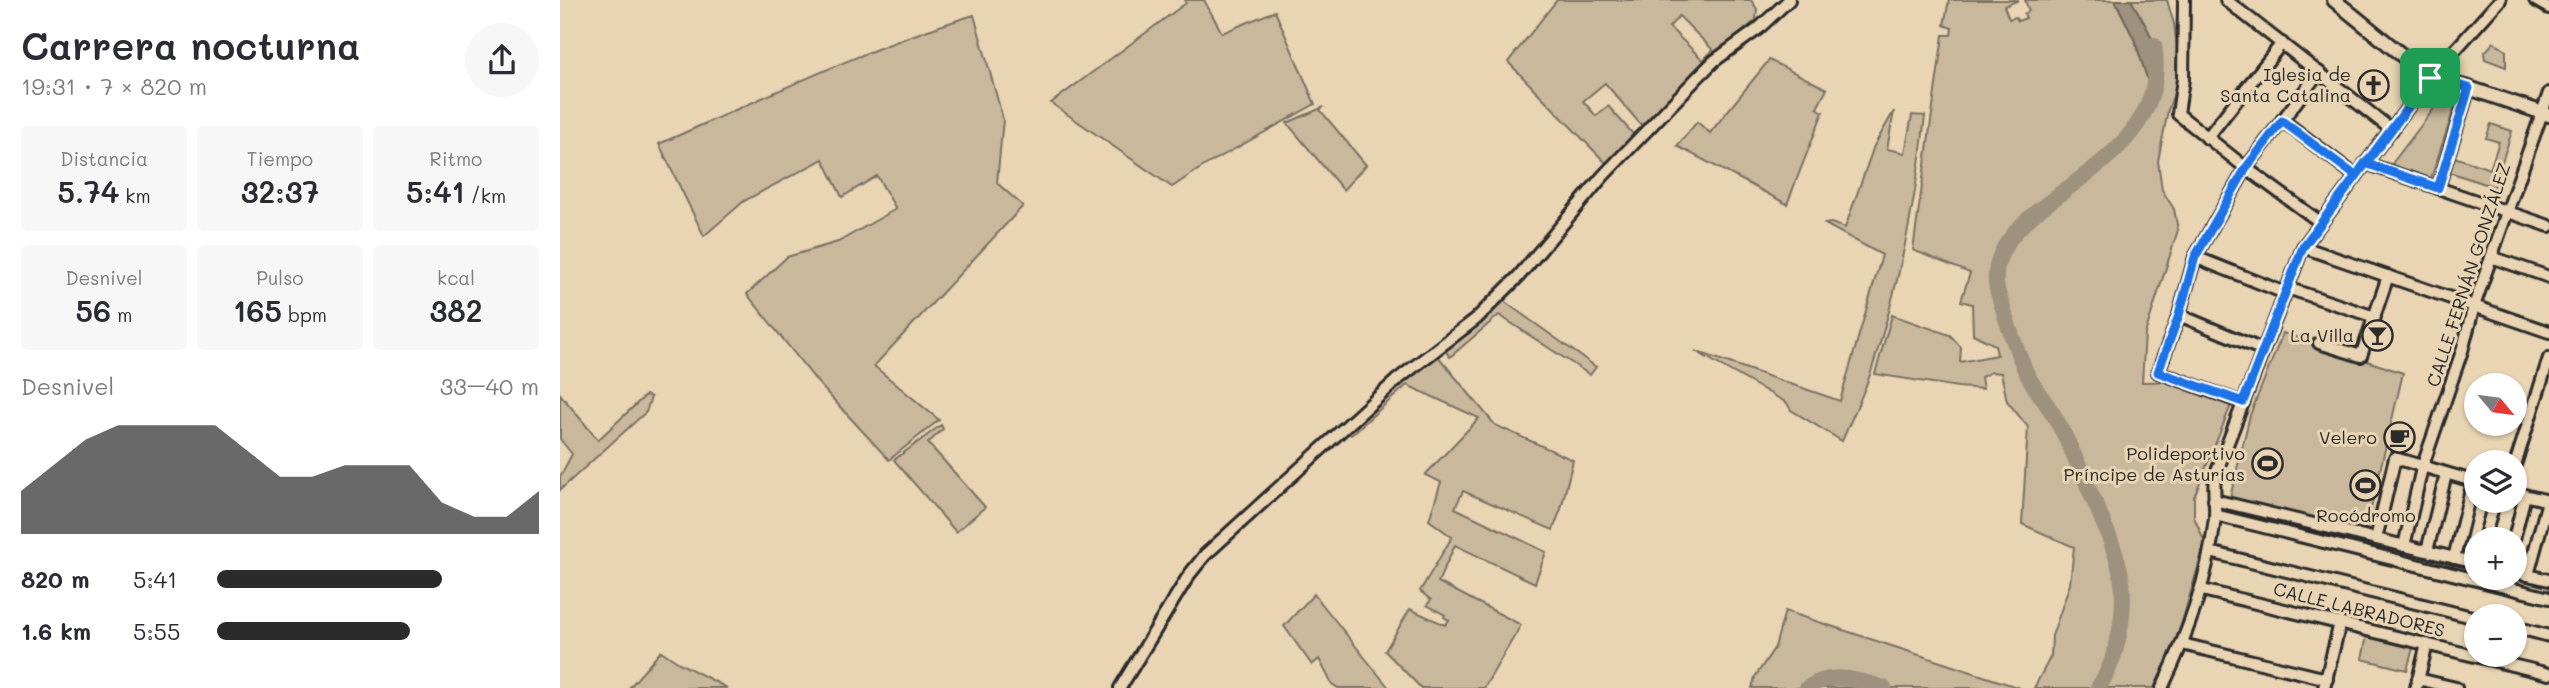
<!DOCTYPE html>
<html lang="es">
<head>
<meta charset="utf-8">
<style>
	:root { --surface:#fff; --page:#f7f7f7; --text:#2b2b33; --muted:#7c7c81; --accent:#2b2b2b }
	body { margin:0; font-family:Mali,sans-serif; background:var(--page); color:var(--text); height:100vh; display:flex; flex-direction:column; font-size:26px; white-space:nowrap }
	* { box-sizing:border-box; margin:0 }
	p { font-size:23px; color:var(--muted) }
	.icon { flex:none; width:38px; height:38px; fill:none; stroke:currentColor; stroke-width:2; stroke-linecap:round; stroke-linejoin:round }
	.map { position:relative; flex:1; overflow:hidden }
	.sheet { display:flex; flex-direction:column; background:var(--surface); width:560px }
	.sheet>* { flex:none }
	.needle { width:46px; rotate:119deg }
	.buttons { position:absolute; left:1904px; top:373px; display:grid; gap:14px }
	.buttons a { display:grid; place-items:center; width:63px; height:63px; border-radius:50%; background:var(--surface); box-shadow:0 2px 5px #0004; font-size:35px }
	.pin { position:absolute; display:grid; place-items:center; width:60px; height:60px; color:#fff; margin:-30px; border-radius:14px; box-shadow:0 4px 10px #0006 }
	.round { display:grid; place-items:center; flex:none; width:74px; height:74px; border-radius:37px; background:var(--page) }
	.headline { display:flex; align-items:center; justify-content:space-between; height:119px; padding:0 21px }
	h1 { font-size:38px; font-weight:600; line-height:52px }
	.metrics { display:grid; grid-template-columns:repeat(3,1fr); gap:10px; height:119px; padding:7px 21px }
	.metrics div { display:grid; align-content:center; border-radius:7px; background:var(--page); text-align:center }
	.metrics b { font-size:30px; font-weight:600 }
	.metrics small { font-size:19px; font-weight:400 }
	.metrics p { font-size:19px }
	.chart { height:196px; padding:14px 21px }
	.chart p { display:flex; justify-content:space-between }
	.chart svg { width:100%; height:126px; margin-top:7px; fill:var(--accent); opacity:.7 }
	ul { padding:0 21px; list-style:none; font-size:23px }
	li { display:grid; grid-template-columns:112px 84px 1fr; align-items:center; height:52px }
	li i { height:18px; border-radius:9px; background:var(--accent) }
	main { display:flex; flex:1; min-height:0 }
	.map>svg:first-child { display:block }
	.green { fill:#cab89d; stroke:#7a7264; stroke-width:2; fill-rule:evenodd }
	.water { fill:#9e917d; stroke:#70685c; stroke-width:2 }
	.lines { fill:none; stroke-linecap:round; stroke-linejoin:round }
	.river { stroke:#9e917d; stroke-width:16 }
	.minor-casing { stroke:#2b2b2b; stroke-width:16 }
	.tertiary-casing { stroke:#2b2b2b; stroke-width:18 }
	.minor { stroke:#e9d4b3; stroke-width:10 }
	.tertiary { stroke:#e9d4b3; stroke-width:12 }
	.route-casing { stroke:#fff; stroke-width:14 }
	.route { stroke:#1a73e8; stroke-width:9 }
	.labels { text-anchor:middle; stroke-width:6; stroke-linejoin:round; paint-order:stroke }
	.poi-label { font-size:18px; fill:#2b2b2b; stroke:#e9d4b3; text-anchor:end }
	.street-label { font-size:18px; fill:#2b2b2b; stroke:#e9d4b3 }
</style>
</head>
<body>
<main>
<section class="sheet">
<div class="headline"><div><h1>Carrera nocturna</h1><p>19:31 · 7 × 820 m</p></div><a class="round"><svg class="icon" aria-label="share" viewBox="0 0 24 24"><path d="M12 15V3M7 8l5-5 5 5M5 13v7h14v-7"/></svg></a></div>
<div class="metrics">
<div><p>Distancia</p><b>5.74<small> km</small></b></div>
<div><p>Tiempo</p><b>32:37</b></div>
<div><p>Ritmo</p><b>5:41<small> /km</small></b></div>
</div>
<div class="metrics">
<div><p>Desnivel</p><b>56<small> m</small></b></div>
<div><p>Pulso</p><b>165<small> bpm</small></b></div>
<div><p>kcal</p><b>382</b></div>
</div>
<div class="chart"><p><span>Desnivel</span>33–40 m</p>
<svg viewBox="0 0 160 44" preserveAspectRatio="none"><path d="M0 44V29L10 20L20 11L30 6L40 6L50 6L60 6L70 15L80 24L90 24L100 20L110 20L120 20L130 33L140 38L150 38L160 29V44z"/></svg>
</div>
<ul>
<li><b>820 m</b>5:41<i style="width:70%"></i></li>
<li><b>1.6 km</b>5:55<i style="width:60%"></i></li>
</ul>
</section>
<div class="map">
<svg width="1989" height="688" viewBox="0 0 1989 688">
	<rect width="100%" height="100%" fill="#e9d4b3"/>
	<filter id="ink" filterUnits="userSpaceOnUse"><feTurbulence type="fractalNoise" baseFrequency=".0143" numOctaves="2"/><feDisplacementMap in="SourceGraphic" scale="14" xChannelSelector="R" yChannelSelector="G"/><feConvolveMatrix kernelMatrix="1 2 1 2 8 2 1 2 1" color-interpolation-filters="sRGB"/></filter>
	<g filter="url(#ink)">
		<g class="green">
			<polygon points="625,0 644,0 662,33 715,11 755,104 644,166 612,187 491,103 626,3"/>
			<path d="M997,0H1191L1197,9L1196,20L1151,58L1019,199L1016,197L1046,163L948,62ZM1119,16L1153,50L1143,60L1109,27ZM1045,83L1082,126L1073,134L1048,106L1036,116L1023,101Z"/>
			<polygon points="1389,0 1459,0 1444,6 1449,19 1456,17 1458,21 1466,18 1464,14 1469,11 1465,0 1555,0 1575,41 1589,84 1581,18 1571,0 1607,0 1614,24 1621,74 1608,110 1598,161 1602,190 1614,209 1618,230 1585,334 1582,382 1624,381 1671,405 1634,497 1634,517 1645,543 1612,656 1594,688 1474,688 1491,656 1492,636 1510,584 1514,547 1462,524 1468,427 1447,401 1441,373 1431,372 1421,377 1423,389 1398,387 1315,374 1332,315 1390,335 1401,347 1400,362 1437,355 1435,345 1413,334 1412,304 1401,301 1410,273 1353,250 1383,35 1391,35 1392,28 1384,25"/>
			<path d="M414,15L443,119L437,183L463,206L314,366L379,420L329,460L259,384L187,294L227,257L278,242L336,209L317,176L282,197L263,159L184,201L144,236L99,144C202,99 305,48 414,15Z"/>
			<polygon points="1934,42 1946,51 1946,67 1925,59 1924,53"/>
			<polygon points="1209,60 1267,89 1257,108 1263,112 1227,204 1117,146 1137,122 1150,133"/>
			<polygon points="1873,90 1897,100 1871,178 1831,165 1879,102 1870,95"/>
			<polygon points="764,107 760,110 806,165 783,190 727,123"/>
			<path d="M1334,111L1327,149L1345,153L1352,115L1365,116C1356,203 1338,289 1311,372C1303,395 1292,418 1282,441L1231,410L1227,403L1135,351L1280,401L1322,255L1265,224L1271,223L1285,228L1314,146Z"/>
			<polygon points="1931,124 1952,131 1934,187 1889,172 1894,157 1930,169 1939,142 1926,138"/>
			<polygon points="938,297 1036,367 1030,375 939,315 890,357 884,349"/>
			<polygon points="1723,333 1843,373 1806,530 1670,498 1690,415"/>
			<polygon points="877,355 935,425 1013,460 1001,509 993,530 903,491 895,508 986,552 975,583 895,545 878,582 961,625 924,688 861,688 825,651 850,609 885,625 889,620 884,617 885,615 867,605 871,600 860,591 892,537 869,520 881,482 865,475 919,418 847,385 791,435 786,431 841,381"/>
			<polygon points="0,394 38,440 86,395 91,397 86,412 0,490 0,477 12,454 0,439"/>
			<polygon points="381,425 383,429 368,443 425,507 396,532 334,460"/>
			<polygon points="1670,507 1834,548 1834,550 1831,554 1669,514"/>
			<polygon points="1853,553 1916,568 1916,575 1854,560 1851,557"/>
			<polygon points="1955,577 1989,586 1989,593 1925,578"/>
			<polygon points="754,594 829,688 778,688 772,684 759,659 752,665 724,626"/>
			<polygon points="1225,611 1460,688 1192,688 1195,677 1215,647"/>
			<polygon points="1807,636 1853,648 1847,670 1802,659"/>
			<polygon points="101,651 119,663 167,688 69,688"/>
		</g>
		<path class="water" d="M1555,0H1571C1591,35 1600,41 1593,84H1589L1575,41Z"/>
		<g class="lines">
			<g class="river">
				<path d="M1247,688C1272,671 1298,680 1324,688"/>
				<path d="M1538,688C1558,659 1567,610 1561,575C1557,553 1547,532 1538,510C1525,480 1512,448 1496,419C1487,403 1475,390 1467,374C1457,353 1450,331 1443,309C1441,301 1437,292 1436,283C1428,195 1616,173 1594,45"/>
			</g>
			<defs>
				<g id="minor">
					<polyline points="1624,0 1623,79 1618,114 1686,168 1635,257 1619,315 1598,372 1683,403"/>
					<polyline points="1666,0 1832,130"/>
					<polyline points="1975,0 1989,8"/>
					<polyline points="1759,72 1686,168 1760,222"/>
					<polyline points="1722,120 1796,176"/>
					<polyline points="1647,138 1722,43"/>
					<polyline points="1805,163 1989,226"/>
					<polyline points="1878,188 1909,88"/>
					<polyline points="1743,247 1989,332"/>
					<polyline points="1635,257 1725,293"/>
					<polyline points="1931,257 1989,277"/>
					<polyline points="1727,288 1815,317"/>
					<polyline points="1619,315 1703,350"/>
					<polyline points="1759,343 1801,356 1828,276"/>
					<polyline points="1955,465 1989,358"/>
					<polyline points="1955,493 1989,501"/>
					<polyline points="1654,500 1916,563"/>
					<polyline points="1655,515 1989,598"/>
					<polyline points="1816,539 1835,458 1916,482"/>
					<polyline points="1924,539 1935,500"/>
					<polyline points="1954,539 1965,495"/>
					<polyline points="1844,546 1862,468 1902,351 1914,306 1989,93"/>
					<polyline points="1867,551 1886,474"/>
					<polyline points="1650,552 1916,618"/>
					<polyline points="1894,558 1913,482"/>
					<polyline points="1955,572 1989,580"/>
					<polyline points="1968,575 1988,501"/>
					<polyline points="1642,590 1989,674"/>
					<polyline points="1955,627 1989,636"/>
					<polyline points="1622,644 1767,679"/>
					<polyline points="1858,679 1896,688"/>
					<polyline points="560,688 629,575 645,555 838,379 916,319 958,277 1043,176 1138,77 1154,61 1198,29 1229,0"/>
					<path d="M1602,688C1628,633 1648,579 1655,518C1656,504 1653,491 1655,476L1743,247L1870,78L1940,0"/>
					<polyline points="1764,688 1780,623"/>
					<polyline points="1856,688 1867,644"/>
				</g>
				<polyline id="tertiary" points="1774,0 1870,78 1909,88 1989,115"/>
			</defs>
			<use href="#minor" class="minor-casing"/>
			<use href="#tertiary" class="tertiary-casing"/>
			<use href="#minor" class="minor"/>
			<use href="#tertiary" class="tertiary"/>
		</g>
	</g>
	<g class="lines" filter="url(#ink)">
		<defs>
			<polyline id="route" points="1870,78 1743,247 1683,402 1598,372 1619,315 1635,257 1686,168 1722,121 1796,176 1805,163 1878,188 1909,88 1870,78"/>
		</defs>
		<use href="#route" class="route-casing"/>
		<use href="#route" class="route"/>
	</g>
	<defs>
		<symbol id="church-ring" viewBox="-11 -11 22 22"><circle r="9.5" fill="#e9d4b3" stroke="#2b2b2b" stroke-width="1.5"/><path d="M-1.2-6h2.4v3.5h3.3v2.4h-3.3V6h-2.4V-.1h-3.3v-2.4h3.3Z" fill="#2b2b2b"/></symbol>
		<symbol id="bar-ring" viewBox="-11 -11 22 22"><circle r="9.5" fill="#e9d4b3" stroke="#2b2b2b" stroke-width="1.5"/><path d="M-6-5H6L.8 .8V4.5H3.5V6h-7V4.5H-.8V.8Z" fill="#2b2b2b"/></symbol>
		<symbol id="cafe-ring" viewBox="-11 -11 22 22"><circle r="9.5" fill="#e9d4b3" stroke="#2b2b2b" stroke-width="1.5"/><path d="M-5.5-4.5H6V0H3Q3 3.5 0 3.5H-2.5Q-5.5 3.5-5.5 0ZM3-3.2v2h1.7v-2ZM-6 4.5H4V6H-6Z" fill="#2b2b2b"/></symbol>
		<symbol id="stadium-ring" viewBox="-11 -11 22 22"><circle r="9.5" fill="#e9d4b3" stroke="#2b2b2b" stroke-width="1.5"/><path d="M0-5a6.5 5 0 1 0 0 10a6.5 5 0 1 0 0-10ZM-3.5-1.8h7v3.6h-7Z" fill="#2b2b2b"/></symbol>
	</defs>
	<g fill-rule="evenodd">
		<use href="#church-ring" x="1796" y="68" width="35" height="35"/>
		<use href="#bar-ring" x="1800" y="318" width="35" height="35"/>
		<use href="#cafe-ring" x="1822" y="420" width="35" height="35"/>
		<use href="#stadium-ring" x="1690" y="446" width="35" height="35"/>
		<use href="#stadium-ring" x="1788" y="468" width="35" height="35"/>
	</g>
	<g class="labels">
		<g class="poi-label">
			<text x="1791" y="81">Iglesia de<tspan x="1791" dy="21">Santa Catalina</tspan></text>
			<text x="1794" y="342">La Villa</text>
			<text x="1817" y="444">Velero</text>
			<text x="1685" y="460">Polideportivo<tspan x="1685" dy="21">Príncipe de Asturias</tspan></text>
			<text x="1806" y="522" text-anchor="middle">Rocódromo</text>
		</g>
		<g class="street-label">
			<text transform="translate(1909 275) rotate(-72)" y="6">CALLE FERNÁN GONZÁLEZ</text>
			<text transform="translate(1799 610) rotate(14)" y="6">CALLE LABRADORES</text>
		</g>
	</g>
</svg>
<div class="buttons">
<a><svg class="needle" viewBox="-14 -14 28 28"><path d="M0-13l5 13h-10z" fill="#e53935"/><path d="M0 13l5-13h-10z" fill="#7c7c81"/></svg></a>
<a><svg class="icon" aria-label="layers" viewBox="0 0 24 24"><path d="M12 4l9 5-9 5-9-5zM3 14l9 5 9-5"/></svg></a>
<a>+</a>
<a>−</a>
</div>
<div class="pin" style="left:1870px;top:78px;background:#1e9e55"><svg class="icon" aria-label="arrive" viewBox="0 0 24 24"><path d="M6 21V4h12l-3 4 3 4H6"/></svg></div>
</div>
</main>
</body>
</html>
